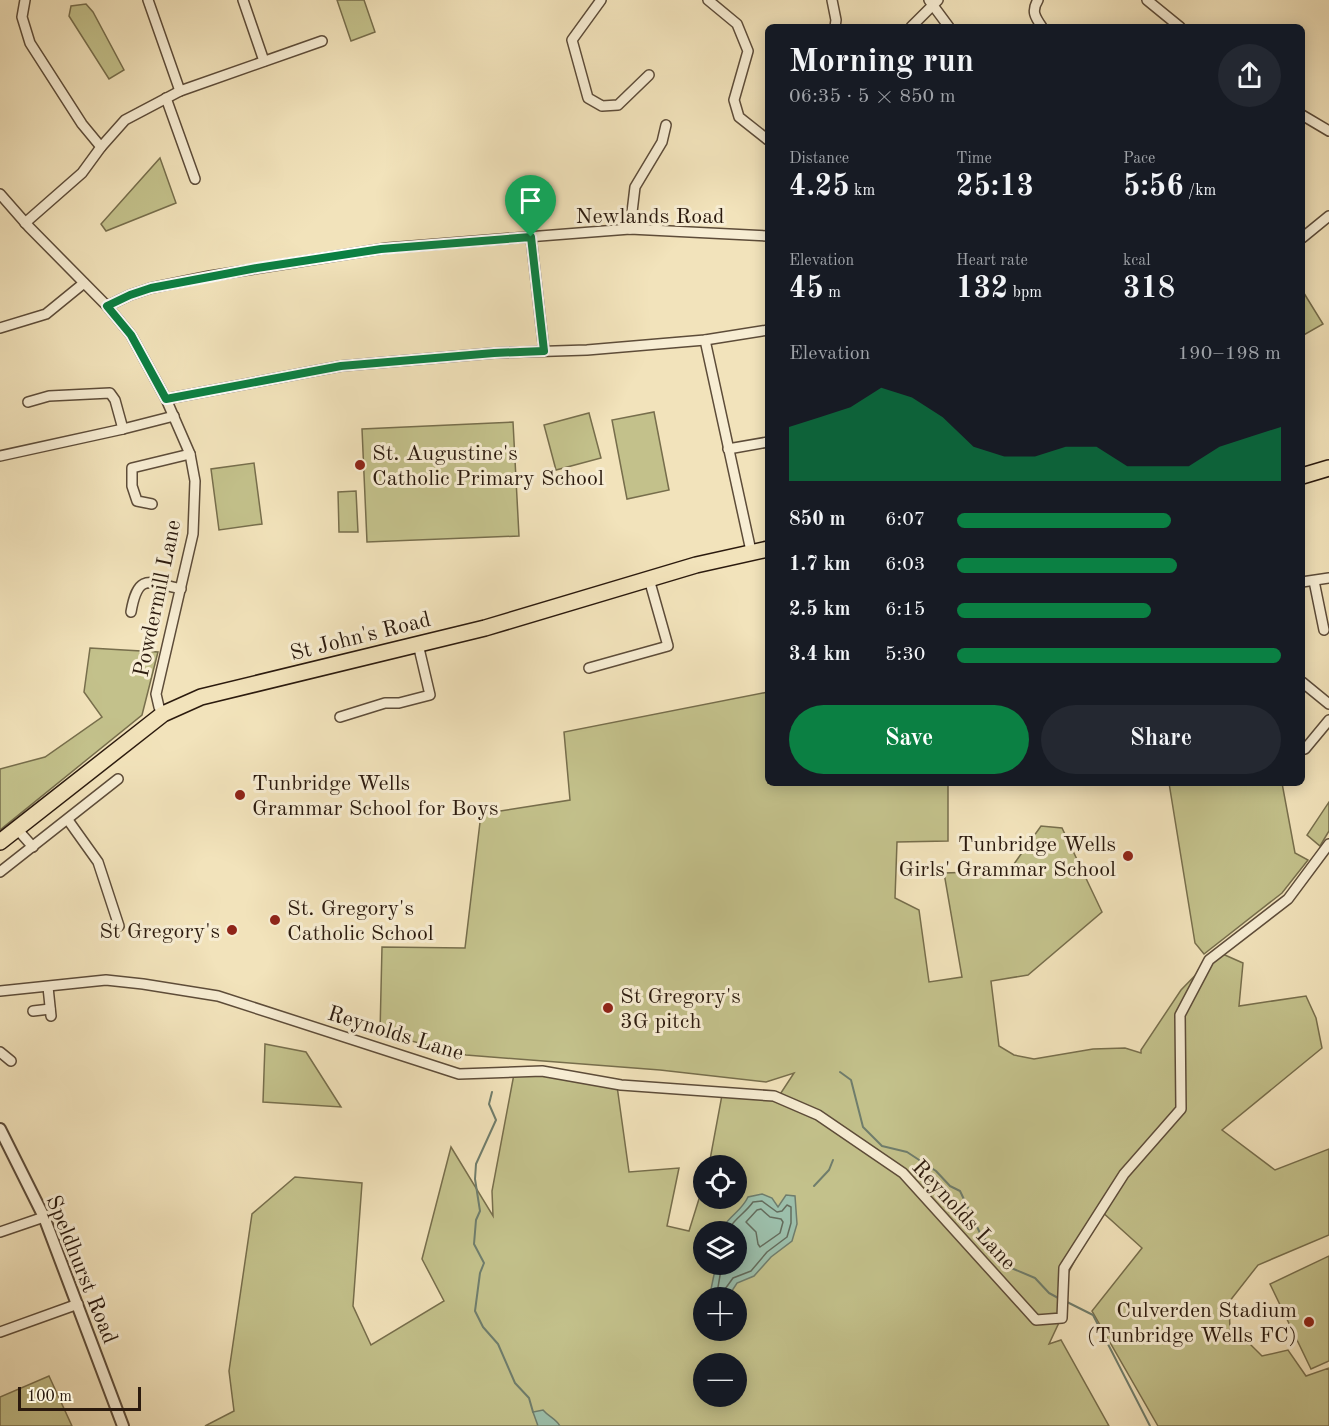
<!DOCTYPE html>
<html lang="en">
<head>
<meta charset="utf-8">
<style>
	:root { --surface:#171b24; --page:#242831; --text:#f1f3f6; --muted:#9ea1a6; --accent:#0b8043 }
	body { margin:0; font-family:"Old Standard TT",serif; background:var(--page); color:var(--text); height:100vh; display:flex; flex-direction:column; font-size:22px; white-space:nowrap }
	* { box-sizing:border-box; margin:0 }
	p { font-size:20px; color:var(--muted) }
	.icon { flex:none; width:33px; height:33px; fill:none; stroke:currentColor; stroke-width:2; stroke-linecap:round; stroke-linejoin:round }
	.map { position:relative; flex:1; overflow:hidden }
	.side { position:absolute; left:765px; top:24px; width:540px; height:762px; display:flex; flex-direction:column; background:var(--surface); border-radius:9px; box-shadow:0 3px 15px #0003 }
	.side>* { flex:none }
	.tools { position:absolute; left:693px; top:1155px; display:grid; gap:12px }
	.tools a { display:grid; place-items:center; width:54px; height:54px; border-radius:50%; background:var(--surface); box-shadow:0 3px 15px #0003; font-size:30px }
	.scale { position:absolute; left:18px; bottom:15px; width:123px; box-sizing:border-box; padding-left:6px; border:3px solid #2b1a0e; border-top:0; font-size:16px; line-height:21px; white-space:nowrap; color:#2b1a0e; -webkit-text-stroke:4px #f7edd3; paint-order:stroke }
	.pin { position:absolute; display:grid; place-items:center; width:51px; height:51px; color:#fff; margin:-62px -26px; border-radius:50% 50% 50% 0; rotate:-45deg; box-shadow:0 0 6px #0007 }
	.pin .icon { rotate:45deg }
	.round { display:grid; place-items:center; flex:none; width:63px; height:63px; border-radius:32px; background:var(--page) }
	.head { display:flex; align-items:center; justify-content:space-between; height:102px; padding:0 24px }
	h1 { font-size:33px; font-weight:600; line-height:45px }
	.metrics { display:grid; grid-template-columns:repeat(3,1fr); gap:9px; height:102px; padding:6px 24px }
	.metrics div { display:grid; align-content:center }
	.metrics b { font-size:30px; font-weight:600 }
	.metrics small { font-size:16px; font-weight:400 }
	.metrics p { font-size:16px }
	.chart { height:168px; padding:12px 24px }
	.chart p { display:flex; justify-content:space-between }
	.chart svg { width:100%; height:108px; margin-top:6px; fill:var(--accent); opacity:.7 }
	.action { display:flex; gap:12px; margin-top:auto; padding:12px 24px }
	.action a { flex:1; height:69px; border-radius:36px; background:var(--accent); color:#fff; font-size:24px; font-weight:600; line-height:69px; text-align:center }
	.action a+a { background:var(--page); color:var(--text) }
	ul { padding:0 24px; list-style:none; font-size:20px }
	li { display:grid; grid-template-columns:96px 72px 1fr; align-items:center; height:45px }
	li i { height:15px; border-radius:8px; background:var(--accent) }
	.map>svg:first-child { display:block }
	.green { fill:#c3c18b; stroke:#776e4c; stroke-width:1.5; fill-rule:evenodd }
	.water { fill:#9cbfab; stroke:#6f7d6c; stroke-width:1.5 }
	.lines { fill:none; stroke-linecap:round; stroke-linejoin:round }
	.shore { stroke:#646c5c; stroke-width:1.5 }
	.stream { stroke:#6f7d6c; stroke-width:2 }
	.minor-casing { stroke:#5d4c39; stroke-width:12 }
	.tertiary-casing { stroke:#5d4c39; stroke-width:14 }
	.trunk-casing { stroke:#2b1a0e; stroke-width:18 }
	.minor { stroke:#f7edd3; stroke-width:9 }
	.tertiary { stroke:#f7edd3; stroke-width:10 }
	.trunk { stroke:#f2e3bb; stroke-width:15 }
	.route-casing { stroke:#fff; stroke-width:12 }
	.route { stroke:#0b8043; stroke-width:8 }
	.poi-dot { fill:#8f2418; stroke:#f7edd3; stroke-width:2 }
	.labels { text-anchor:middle; stroke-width:6; stroke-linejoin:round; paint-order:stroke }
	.street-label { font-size:22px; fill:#2b1a0e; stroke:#f7edd3 }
	.poi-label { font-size:22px; fill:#2b1a0e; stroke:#f7edd3; text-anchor:start }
</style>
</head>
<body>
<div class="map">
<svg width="1329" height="1426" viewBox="0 0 1329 1426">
	<rect width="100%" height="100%" fill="#f2e3bb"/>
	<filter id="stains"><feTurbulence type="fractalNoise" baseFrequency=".00333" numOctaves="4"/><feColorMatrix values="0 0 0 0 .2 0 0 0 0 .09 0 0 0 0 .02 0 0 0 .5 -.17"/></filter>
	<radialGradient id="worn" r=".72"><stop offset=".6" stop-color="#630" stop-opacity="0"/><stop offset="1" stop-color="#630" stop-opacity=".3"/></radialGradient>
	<g class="green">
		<polygon points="337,0 364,0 375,32 351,41"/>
		<polygon points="86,4 93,12 124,70 109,79 69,16 71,6"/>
		<polygon points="160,158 176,203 106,231 101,224"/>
		<polygon points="1302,290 1323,324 1302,336"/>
		<polygon points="654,412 669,490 627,499 612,420"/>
		<polygon points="589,413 601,458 556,470 544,425"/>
		<polygon points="513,422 519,536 367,542 362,429"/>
		<polygon points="254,463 262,524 219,530 211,469"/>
		<polygon points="356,491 358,532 339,532 338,492"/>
		<polygon points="90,648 158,652 142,715 0,830 0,769 45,757 102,717 84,692"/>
		<path d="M768,692V783H948V841L897,842L895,898L919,910L929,982L962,977L944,873L1009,871L1041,826L1062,828L1102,912L1028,975L991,981L999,1046L1014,1055L1034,1059L1093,1049L1125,1048L1141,1053V1050L1181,990L1218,952L1243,963L1239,1006L1306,996L1316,1018L1322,1048L1222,1130L1275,1170L1329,1149V1235L1258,1265L1229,1302L1230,1331L1248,1342L1262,1356L1288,1350L1306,1376L1329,1368V1426H1158L1092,1311L1142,1248L1101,1211L1064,1281L1063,1314L1049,1344L1061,1340L1109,1426H205L234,1411L229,1371L252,1214L295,1177L362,1183L353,1306L371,1345L444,1301L422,1259L451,1147L493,1216L492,1191L514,1074L542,1073L617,1086L629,1172L679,1168L667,1226L689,1231L703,1186L704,1198H736V1166L709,1165L722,1095L777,1099L794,1073L766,1082L660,1070L466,1055L380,1033L382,947L465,948L481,814L570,800L564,732ZM704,1232H736V1264H704ZM704,1298H736V1330H704ZM704,1364H736V1396H704Z"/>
		<polygon points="1169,783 1282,783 1295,853 1308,860 1282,893 1204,954 1195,943"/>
		<polygon points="1329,802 1329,831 1320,846 1307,835"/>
		<polygon points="265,1044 306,1052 341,1107 263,1102"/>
		<polygon points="1329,1256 1329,1361 1311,1369 1270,1284"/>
		<polygon points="49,1376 72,1426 0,1426 0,1397"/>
	</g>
	<g class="water">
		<path d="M762,1194L772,1198L778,1207L786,1195L795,1196L797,1224L792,1241L771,1257L754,1276L737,1283L728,1297H716L710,1294L716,1265L736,1264L737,1244L744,1243V1238L737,1237L736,1232L726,1231L723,1227C731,1215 742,1210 748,1197Z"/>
		<path d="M543,1410C549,1417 556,1419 560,1426H538L533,1412Z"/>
	</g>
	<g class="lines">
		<g class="shore">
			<polygon points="761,1209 770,1217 781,1219 783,1222 780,1233 760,1247 758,1244 756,1232 746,1222 757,1210"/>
			<path d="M722,1264L717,1293L720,1296L733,1278L751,1271L767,1252L787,1237L791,1223V1207L787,1205L782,1211L777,1212L762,1201L753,1202C746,1212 737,1217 730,1227L732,1232"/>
		</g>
		<g class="stream">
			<polyline points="840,1072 851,1080 863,1127 882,1146 907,1152 936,1171 950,1186 960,1191 980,1233 1009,1267 1035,1278 1049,1293 1060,1299"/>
			<polyline points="492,1092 489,1104 496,1120 476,1164 475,1179 480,1211 476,1220 474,1244 484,1263 480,1273 475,1311 483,1327 498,1344 515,1383 529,1398 533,1412"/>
			<polyline points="814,1186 829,1170 833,1160"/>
			<polyline points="1065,1301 1093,1315 1150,1426"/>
		</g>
		<defs>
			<g id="minor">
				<polyline points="25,0 22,17 30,43 82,124 101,147"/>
				<polyline points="148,0 180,91"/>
				<polyline points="243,0 264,61"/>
				<polyline points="601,0 572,40 588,98 602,106 618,105 649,75"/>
				<polyline points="708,0 737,24 748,51 734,100 739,117 768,140"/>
				<polyline points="832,0 836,20 835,27"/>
				<polyline points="929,0 949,27"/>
				<path d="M1038,0C1031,11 1035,17 1042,27"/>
				<polyline points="1147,0 1180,27"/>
				<polyline points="911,27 938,0"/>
				<polyline points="166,98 195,179"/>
				<polyline points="1302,115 1329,131"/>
				<polyline points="0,194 29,227 107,306 131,335 166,399 190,454 195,481 193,534 156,694 159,707 163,714"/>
				<polyline points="25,223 82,173 101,147 125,120 180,91 322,41"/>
				<polyline points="630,229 635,187 662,142 666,125"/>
				<polyline points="531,237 544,351"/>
				<polyline points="1302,238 1329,216"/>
				<polyline points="107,306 130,295 151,288 210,276 387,248 630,229 768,236"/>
				<polyline points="0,328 46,314 84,283"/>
				<polyline points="705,340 751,551"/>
				<polyline points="166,399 341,366 494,353 587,350 705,340 768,330"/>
				<polyline points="28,402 49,396 110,393 115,400 123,429"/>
				<polyline points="728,449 768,442"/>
				<polyline points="0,456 123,429 174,416"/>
				<polyline points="152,504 137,501 132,486 132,468 190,454"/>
				<polyline points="1314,581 1324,630"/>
				<polyline points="1302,582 1329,578"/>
				<path d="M131,612C138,572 149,582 181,589"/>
				<polyline points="589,668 668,646 649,579"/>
				<polyline points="1302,682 1329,704"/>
				<polyline points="340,717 385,703 399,703 430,695 418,644"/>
				<polyline points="1305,749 1329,720"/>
				<polyline points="68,820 98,862 119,926"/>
				<polyline points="17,829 33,847"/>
				<polyline points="0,872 118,779"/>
				<polyline points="48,987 51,1016"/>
				<polyline points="0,991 106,980 143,984 218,996 459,1074 542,1071 621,1085 774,1096 818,1115 903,1173 1036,1320 1062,1318 1064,1268 1124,1174 1181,1109 1180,1015 1209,960 1288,899 1329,844"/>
				<polyline points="33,1011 50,1009"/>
				<polyline points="0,1052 11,1061"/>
				<polyline points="0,1232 44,1217"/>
				<polyline points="0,1332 78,1304"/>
			</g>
			<polyline id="tertiary" points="0,1129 44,1217 123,1426"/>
			<g id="trunk">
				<polyline points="1302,476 1329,468"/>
				<polyline points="0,842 163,714 201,697 485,628 696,565 768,549"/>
			</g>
		</defs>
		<use href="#minor" class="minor-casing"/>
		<use href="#tertiary" class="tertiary-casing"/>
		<use href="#trunk" class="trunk-casing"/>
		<use href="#minor" class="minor"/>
		<use href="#tertiary" class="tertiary"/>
		<use href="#trunk" class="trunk"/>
	</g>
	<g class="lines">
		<defs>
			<polygon id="route" points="531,237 544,351 494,353 341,366 166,399 131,335 107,306 130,295 151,288 257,268 381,249"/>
		</defs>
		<use href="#route" class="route-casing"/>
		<use href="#route" class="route"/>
	</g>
	<g class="poi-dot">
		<circle cx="360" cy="465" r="6"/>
		<circle cx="240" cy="795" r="6"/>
		<circle cx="1128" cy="856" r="6"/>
		<circle cx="275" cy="920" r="6"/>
		<circle cx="232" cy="930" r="6"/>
		<circle cx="608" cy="1008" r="6"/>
		<circle cx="1309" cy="1322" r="6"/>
	</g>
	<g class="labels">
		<g class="street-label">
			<text x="650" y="223">Newlands Road</text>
			<text transform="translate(156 598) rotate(-78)" y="8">Powdermill Lane</text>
			<text transform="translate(360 635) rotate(-14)" y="8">St John's Road</text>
			<text transform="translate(396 1032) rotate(17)" y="8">Reynolds Lane</text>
			<text transform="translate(965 1214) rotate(47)" y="8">Reynolds Lane</text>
			<text transform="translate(83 1269) rotate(68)" y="8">Speldhurst Road</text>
		</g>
		<g class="poi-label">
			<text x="372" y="460">St. Augustine's<tspan x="372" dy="25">Catholic Primary School</tspan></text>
			<text x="252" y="790">Tunbridge Wells<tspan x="252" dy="25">Grammar School for Boys</tspan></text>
			<text x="1116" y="851" text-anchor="end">Tunbridge Wells<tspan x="1116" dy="25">Girls' Grammar School</tspan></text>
			<text x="287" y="915">St. Gregory's<tspan x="287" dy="25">Catholic School</tspan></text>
			<text x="220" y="938" text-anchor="end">St Gregory's</text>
			<text x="620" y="1003">St Gregory's<tspan x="620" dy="25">3G pitch</tspan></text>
			<text x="1297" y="1317" text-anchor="end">Culverden Stadium<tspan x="1297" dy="25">(Tunbridge Wells FC)</tspan></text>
		</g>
	</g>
	<rect width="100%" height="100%" filter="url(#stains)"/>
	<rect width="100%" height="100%" fill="url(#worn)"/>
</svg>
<div class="tools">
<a><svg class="icon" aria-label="locate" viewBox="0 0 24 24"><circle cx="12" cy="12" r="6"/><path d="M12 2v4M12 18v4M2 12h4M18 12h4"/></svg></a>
<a><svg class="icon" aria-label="layers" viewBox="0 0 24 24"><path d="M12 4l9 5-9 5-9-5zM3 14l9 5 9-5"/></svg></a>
<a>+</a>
<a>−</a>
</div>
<div class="scale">100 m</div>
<div class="pin" style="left:531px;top:237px;background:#1e9e55"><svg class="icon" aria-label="arrive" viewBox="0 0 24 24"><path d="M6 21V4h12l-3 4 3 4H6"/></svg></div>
<section class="side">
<div class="head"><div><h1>Morning run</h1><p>06:35 · 5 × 850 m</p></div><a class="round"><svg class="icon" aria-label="share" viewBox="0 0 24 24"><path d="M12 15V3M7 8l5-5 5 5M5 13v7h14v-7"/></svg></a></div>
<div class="metrics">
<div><p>Distance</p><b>4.25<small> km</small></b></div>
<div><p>Time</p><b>25:13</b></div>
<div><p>Pace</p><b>5:56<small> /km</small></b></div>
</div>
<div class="metrics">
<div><p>Elevation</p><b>45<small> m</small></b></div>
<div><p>Heart rate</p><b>132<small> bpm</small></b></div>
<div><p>kcal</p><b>318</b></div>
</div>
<div class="chart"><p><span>Elevation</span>190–198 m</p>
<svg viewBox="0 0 160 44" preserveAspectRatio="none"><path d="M0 44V22L10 18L20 14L30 6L40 10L50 18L60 30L70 34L80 34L90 30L100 30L110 38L120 38L130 38L140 30L150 26L160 22V44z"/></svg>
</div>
<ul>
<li><b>850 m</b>6:07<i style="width:66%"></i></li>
<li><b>1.7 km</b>6:03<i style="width:68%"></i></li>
<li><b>2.5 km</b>6:15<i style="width:60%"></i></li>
<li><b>3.4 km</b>5:30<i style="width:100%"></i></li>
</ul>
<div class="action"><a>Save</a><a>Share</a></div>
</section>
</div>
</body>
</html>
